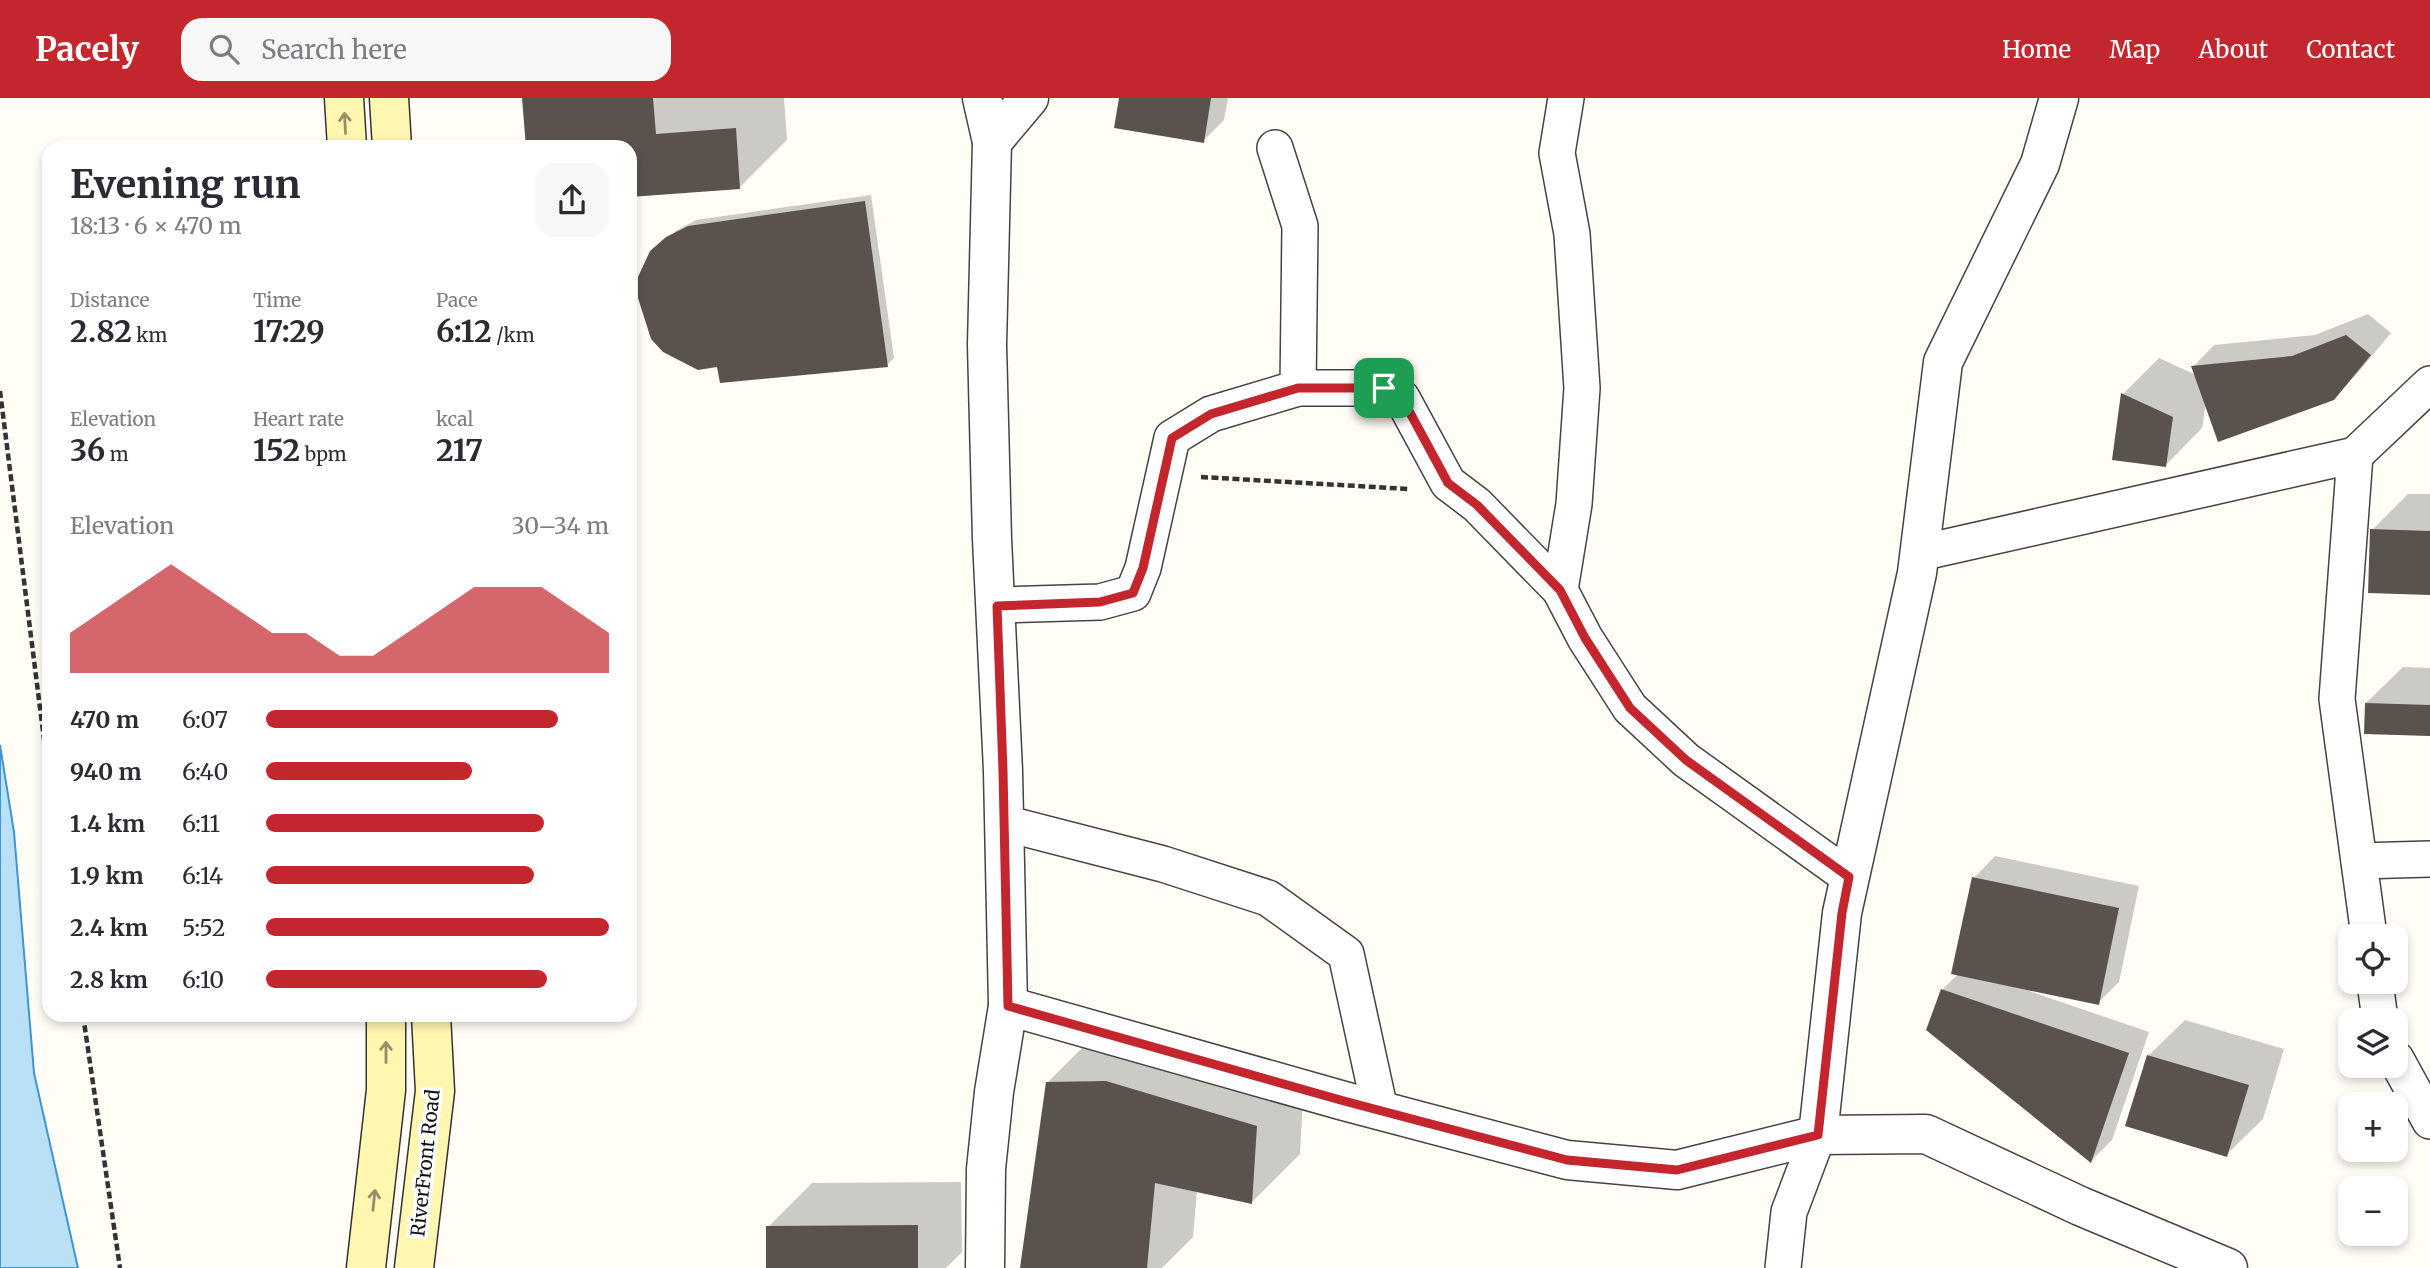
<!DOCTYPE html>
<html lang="en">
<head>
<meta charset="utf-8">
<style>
	:root { --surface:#fff; --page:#f7f7f7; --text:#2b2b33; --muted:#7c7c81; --accent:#c4262e }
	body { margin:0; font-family:Merriweather,serif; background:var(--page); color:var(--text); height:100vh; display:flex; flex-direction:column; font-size:26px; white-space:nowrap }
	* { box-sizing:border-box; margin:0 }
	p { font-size:23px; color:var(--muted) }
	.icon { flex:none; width:38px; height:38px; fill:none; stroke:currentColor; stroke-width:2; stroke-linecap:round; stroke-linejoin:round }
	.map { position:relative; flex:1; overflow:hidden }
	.panel { position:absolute; left:42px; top:42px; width:595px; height:882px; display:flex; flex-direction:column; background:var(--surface); border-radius:21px; box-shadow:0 4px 10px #0003 }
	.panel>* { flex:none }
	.controls { position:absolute; left:2338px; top:826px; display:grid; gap:14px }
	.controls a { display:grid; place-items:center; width:70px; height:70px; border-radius:14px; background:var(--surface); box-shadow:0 4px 10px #0003; font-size:35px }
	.pin { position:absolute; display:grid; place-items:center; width:60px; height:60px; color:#fff; margin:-30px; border-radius:14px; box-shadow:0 4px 10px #0006 }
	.round { display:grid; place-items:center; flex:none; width:74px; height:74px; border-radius:21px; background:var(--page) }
	.overview { display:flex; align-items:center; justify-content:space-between; height:119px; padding:0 28px }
	h1 { font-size:38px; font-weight:700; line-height:52px }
	.metrics { display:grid; grid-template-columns:repeat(3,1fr); gap:10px; height:119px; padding:7px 28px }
	.metrics div { display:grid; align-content:center }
	.metrics b { font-size:30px; font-weight:700 }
	.metrics small { font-size:19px; font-weight:400 }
	.metrics p { font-size:19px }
	.chart { height:196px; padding:14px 28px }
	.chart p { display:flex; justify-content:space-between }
	.chart svg { width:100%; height:126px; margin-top:7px; fill:var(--accent); opacity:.7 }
	ul { padding:0 28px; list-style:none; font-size:23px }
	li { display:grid; grid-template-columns:112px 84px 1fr; align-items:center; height:52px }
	li i { height:18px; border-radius:9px; background:var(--accent) }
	header { display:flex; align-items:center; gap:42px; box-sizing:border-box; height:98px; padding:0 35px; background:var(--accent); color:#fff }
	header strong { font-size:33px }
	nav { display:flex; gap:38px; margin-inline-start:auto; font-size:24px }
	.search { width:490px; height:63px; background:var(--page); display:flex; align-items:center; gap:18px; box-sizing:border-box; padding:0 24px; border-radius:21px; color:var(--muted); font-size:26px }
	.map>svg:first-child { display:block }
	.water { fill:#b9e0f7; stroke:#3f96cf; stroke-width:2 }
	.shadow { fill:#0003 }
	.building { fill:#5a524d }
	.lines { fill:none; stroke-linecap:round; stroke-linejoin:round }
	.minor-casing { stroke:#444; stroke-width:38 }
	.tertiary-casing { stroke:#444; stroke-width:41 }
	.secondary-casing { stroke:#333; stroke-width:41 }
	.path { stroke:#333; stroke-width:4.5; stroke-dasharray:7 3.5; stroke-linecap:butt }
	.minor { stroke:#fff; stroke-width:35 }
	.tertiary { stroke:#fff; stroke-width:38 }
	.secondary { stroke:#fff6b0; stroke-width:38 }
	.oneway { stroke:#948f68 }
	.route-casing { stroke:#fff; stroke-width:14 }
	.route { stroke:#c4262e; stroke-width:9 }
	.labels { text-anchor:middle; stroke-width:7; stroke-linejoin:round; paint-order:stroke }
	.street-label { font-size:19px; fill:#111; stroke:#fff }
</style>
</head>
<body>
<header>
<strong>Pacely</strong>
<div class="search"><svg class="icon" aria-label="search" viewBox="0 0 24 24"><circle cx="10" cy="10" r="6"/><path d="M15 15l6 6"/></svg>Search here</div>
<nav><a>Home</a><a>Map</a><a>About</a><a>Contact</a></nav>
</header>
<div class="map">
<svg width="2430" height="1170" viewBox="0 0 2430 1170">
	<rect width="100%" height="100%" fill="#fffdf5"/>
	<polygon class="water" points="0,647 14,734 34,975 78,1170 0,1170"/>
	<g class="shadow">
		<polygon points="524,0 784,0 787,42 739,90 630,97 630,49 527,49"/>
		<polygon points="1121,0 1228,0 1224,22 1203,43"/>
		<polygon points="871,97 894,260 887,267 718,267 674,134 696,122"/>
		<polygon points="2368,216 2391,235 2355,278 2333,300 2206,304 2202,330 2166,367 2114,360 2123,296 2159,260 2196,277 2193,269 2214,247 2315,237"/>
		<polygon points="2408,396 2430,396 2430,496 2372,432"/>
		<polygon points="2403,569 2430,570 2430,636 2366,605"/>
		<polygon points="1995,758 2139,788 2119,884 2098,905 2030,891 2029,893 2149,934 2112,1042 2091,1063 1942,892 1958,876 1974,780"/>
		<polygon points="2185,922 2284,951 2263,1021 2226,1057 2148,958"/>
		<polygon points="1095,937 1304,981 1300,1056 1252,1104 1197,1092 1193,1139 1162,1170 1022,1170 1047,985"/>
		<polygon points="961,1084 962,1154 946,1170 768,1170 768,1129 812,1085"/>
	</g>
	<g class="building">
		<polygon points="522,0 653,0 656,36 736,30 740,91 630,99 630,49 526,49"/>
		<polygon points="1119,0 1211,0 1204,45 1114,30"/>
		<polygon points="865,103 888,269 720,285 717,269 698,272 663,254 651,241 638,200 638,179 650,153 666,139 688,128"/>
		<polygon points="2346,237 2371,257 2334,302 2218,344 2191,268 2292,258"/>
		<polygon points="2121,295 2173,319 2166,369 2112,362"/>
		<polygon points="2370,431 2430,433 2430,497 2368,495"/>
		<polygon points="2365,605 2430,607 2430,638 2364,636"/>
		<polygon points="1972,779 2119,810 2099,907 1951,876"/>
		<polygon points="1941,891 2129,955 2091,1065 1926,932"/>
		<polygon points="2147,957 2249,987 2227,1059 2125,1028"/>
		<polygon points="1106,983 1257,1028 1252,1106 1155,1085 1147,1170 1020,1170 1046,984"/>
		<polygon points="918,1127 918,1170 766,1170 766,1128"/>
	</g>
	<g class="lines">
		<defs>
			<g id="minor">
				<polyline points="1566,0 1557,55 1572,136 1582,290 1574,406 1560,492 1585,540 1630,610 1686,662 1849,779"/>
				<polyline points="1298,290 1384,290 1402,300 1448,385 1477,407 1560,492"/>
				<polyline points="2355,357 2337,601 2369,838"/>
				<polyline points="1920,455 2355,357 2430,286"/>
				<polyline points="997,507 1100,504 1133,495 1143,470 1172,340 1211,316 1298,290 1300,128 1275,50"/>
				<polyline points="1004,725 1163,766 1268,800 1346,856 1380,1012"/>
				<polyline points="2359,763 2430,761"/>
				<polyline points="2375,884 2380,922"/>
				<polyline points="2396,961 2430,1023"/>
				<polyline points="1783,1170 1789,1114 1818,1037"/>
			</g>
			<g id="tertiary">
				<polyline points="982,0 992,44 987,247 992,441 1003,673 1008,908 994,994 986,1071 985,1170"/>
				<polyline points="992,44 1029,0"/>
				<polyline points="1008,908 1344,1003 1567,1062 1677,1072 1818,1037 1926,1036 2080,1108 2228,1170"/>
				<polyline points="1818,1037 1842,815 1917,475 1943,264 2040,66 2059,0"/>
			</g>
			<g id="secondary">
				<polyline points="344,0 347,49"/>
				<polyline points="389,0 392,49"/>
				<polyline points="366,1170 386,992 386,917"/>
				<polyline points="414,1170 435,993 431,917"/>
			</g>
		</defs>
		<use href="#minor" class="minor-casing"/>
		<use href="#tertiary" class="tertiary-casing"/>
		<use href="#secondary" class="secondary-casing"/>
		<g class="path">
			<polyline points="0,293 49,681"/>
			<polyline points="1201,379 1409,391"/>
			<polyline points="83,917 120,1170"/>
		</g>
		<use href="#minor" class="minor"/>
		<use href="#tertiary" class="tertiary"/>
		<use href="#secondary" class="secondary"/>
	</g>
	<defs><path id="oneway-shaft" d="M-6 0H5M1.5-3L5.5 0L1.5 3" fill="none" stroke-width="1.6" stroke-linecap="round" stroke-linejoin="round" transform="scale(1.75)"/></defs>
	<g class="oneway">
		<use href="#oneway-shaft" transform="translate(345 25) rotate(-93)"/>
		<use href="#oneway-shaft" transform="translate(386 954) rotate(-90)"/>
		<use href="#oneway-shaft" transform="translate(374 1102) rotate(-84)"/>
	</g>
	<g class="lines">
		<defs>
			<polygon id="route" points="1298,290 1384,290 1402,300 1448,385 1477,407 1560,492 1585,540 1630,610 1686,662 1849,779 1842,815 1818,1037 1677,1072 1567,1062 1344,1003 1008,908 1003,673 997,508 1100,504 1133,495 1143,470 1172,340 1211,316"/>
		</defs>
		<use href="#route" class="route-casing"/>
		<use href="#route" class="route"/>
	</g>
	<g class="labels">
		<g class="street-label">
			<text transform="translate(425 1065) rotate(-84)" y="7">RiverFront Road</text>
		</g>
	</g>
</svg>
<div class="controls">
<a><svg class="icon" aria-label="locate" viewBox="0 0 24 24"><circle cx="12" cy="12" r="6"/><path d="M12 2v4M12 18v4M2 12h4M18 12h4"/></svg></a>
<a><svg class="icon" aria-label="layers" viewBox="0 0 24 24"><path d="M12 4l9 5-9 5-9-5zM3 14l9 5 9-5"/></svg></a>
<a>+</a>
<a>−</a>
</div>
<div class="pin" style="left:1384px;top:290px;background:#1e9e55"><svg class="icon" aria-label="arrive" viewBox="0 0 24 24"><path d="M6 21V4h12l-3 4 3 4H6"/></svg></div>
<section class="panel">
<div class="overview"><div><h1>Evening run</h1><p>18:13 · 6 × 470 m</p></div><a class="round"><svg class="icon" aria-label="share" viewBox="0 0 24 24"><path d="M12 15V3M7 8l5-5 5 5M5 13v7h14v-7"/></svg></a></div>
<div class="metrics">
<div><p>Distance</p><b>2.82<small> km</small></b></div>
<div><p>Time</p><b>17:29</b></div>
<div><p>Pace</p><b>6:12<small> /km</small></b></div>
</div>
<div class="metrics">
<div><p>Elevation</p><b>36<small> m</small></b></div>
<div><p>Heart rate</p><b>152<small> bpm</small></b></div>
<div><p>kcal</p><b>217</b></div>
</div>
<div class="chart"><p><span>Elevation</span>30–34 m</p>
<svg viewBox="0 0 160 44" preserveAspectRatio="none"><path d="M0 44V30L10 22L20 14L30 6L40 14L50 22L60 30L70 30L80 38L90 38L100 30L110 22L120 14L130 14L140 14L150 22L160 30V44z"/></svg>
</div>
<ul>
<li><b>470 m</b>6:07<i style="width:85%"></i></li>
<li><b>940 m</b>6:40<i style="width:60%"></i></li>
<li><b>1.4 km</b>6:11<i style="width:81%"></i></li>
<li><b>1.9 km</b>6:14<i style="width:78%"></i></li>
<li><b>2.4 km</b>5:52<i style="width:100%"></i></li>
<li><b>2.8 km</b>6:10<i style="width:82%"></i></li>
</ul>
</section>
</div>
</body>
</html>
